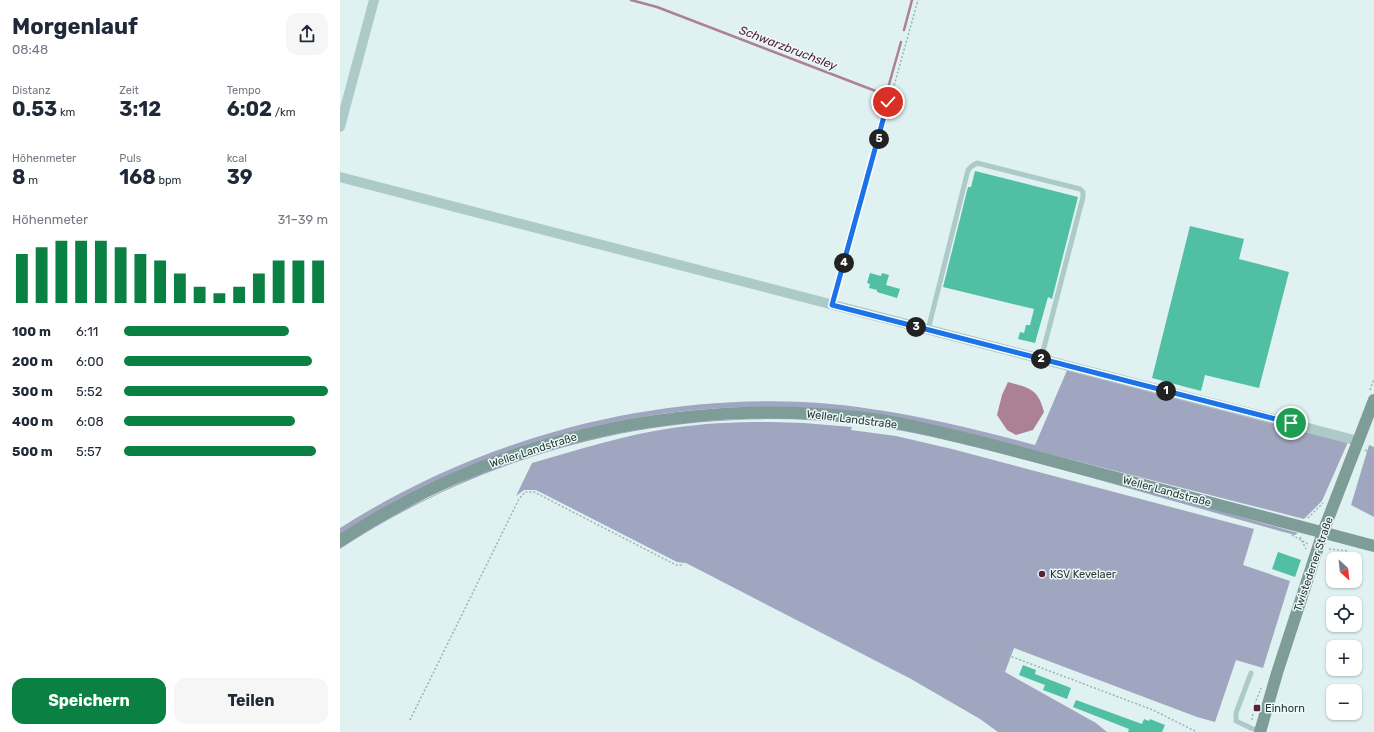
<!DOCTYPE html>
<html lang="de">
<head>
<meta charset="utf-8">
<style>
	:root { --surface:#fff; --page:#f6f6f7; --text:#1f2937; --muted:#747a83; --accent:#0b8043 }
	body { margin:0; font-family:Rubik,sans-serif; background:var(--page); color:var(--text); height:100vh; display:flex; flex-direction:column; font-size:15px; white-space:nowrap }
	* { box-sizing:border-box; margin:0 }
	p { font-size:13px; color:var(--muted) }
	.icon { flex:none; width:22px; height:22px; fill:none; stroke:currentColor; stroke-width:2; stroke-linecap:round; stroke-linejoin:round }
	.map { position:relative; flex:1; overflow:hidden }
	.panel { display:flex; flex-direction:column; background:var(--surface); width:340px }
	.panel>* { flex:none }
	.needle { width:26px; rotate:153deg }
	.buttons { position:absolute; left:986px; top:552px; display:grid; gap:8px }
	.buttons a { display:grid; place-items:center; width:36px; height:36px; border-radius:8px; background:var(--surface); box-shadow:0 1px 3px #0004; font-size:20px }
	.pin { position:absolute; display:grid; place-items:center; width:34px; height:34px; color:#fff; margin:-17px; border:2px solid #fff; border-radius:50%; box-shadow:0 1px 4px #0007 }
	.km { position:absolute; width:20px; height:20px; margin:-10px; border-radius:50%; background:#222; color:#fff; font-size:11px; line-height:20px; text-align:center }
	.round { display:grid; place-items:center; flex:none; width:42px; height:42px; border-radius:12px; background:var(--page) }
	.overview { display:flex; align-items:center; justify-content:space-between; height:68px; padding:0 12px }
	h1 { font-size:22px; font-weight:700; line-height:30px }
	.stats { display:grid; grid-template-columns:repeat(3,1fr); gap:6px; height:68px; padding:4px 12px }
	.stats div { display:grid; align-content:center }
	.stats b { font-size:20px; font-weight:700 }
	.stats small { font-size:11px; font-weight:400 }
	.stats p { font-size:11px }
	.chart { height:112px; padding:8px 12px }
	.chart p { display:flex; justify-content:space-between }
	.chart svg { width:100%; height:72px; margin-top:4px; stroke:var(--accent); stroke-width:6 }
	.primary-button { display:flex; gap:8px; margin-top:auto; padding:8px 12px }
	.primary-button a { flex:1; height:46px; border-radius:12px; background:var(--accent); color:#fff; font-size:16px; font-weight:700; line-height:46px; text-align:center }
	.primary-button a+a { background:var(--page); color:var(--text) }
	ul { padding:0 12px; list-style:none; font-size:13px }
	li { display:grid; grid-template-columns:64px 48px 1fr; align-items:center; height:30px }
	li i { height:10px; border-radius:5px; background:var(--accent) }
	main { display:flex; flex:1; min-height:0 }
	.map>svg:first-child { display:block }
	.green { fill:#a1a6c0 }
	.water { fill:#ad8195 }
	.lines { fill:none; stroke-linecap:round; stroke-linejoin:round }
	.stream { stroke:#ad8195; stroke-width:2.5 }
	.building { fill:#51bfa3 }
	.path { stroke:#97b5b3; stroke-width:1.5; stroke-dasharray:2 2; stroke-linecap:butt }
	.lane { stroke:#accac8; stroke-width:5 }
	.street { stroke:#accac8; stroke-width:10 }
	.secondary { stroke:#7e9d99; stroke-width:12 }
	.route-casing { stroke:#fff; stroke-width:8 }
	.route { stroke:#1a73e8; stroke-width:5 }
	.poi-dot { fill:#582239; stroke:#ecf9f9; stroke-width:1.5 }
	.labels { text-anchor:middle; stroke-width:3; stroke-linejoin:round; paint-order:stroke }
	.street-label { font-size:11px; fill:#2b3836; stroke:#ecf9f9 }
	.poi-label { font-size:11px; fill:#2b3836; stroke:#ecf9f9; text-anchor:start }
	.water-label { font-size:12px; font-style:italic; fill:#582239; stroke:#ecf9f9 }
</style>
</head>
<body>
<main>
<section class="panel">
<div class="overview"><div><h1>Morgenlauf</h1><p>08:48</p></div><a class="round"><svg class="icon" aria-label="share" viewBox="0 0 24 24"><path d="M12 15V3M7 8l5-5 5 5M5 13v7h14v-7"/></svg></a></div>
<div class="stats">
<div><p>Distanz</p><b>0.53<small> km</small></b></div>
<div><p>Zeit</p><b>3:12</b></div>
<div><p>Tempo</p><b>6:02<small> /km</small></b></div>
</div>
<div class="stats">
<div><p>Höhenmeter</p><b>8<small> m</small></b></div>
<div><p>Puls</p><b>168<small> bpm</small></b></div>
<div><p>kcal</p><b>39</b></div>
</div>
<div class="chart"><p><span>Höhenmeter</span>31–39 m</p>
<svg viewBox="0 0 160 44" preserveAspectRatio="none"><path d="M5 44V14M15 44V10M25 44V6M35 44V6M45 44V6M55 44V10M65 44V14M75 44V18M85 44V26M95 44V34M105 44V38M115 44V34M125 44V26M135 44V18M145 44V18M155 44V18"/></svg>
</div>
<ul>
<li><b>100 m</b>6:11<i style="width:81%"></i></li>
<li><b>200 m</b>6:00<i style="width:92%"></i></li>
<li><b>300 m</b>5:52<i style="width:100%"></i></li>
<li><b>400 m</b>6:08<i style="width:84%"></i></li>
<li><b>500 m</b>5:57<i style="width:94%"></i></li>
</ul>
<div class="primary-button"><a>Speichern</a><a>Teilen</a></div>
</section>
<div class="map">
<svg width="1034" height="732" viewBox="0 0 1034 732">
	<rect width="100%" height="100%" fill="#e0f1f2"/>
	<g class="green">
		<path d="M728,368L1008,442L982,501L964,519L615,430C563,419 511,410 459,408C297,399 135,448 0,535V528C137,441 300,395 463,402C542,406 620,425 695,445Z"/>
		<path d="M444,417L524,423L586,433L799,488L958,533L955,535C867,511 779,485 690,461C635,447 580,432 524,425C338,402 156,447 0,549V546L42,520L142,472L222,444L337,422Z"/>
		<path d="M432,422L464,423L512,427L511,430L556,436L612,449L914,529L903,565L950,581L923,668L896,660L875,722L857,717L674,648L665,672L756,723L767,732H658L640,719L571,679L346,563L337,562L196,490H184L176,496L192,463C238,450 284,435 332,428C365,423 399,422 432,422Z"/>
		<polygon points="1029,445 1034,447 1034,517 1011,505"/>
	</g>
	<path class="water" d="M668,382C689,388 698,388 704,412L693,430L676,435L667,430L657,415L662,395Z"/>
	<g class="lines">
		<g class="stream">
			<polyline points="291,0 317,7 546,95 561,42"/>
			<polyline points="564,30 572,0"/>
		</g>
	</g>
	<g class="building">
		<polygon points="635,171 738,197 712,299 708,297 695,343 678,339 680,332 684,333 686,325 690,325 694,309 603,287 628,187 631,187"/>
		<polygon points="850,226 904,239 899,259 949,272 919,388 865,375 861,391 812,378"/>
		<polygon points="530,273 541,276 542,273 549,275 546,285 560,289 557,298 537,292 537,290 529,288 530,284 527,283"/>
		<polygon points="938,552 961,560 955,577 932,569"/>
		<polygon points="683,665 696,670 695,674 731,688 727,699 703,690 705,685 679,675"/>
		<polygon points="736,700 802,724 804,719 809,721 810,719 825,725 822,732 788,732 789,729 733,707"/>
	</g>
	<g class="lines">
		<g class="path">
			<polyline points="495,297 578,0"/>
			<polyline points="1030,390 1034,379"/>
			<polyline points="1025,450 1034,455"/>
			<polyline points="968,518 983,503"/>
			<polyline points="952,535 968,544"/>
			<polyline points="960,537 966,549"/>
			<polyline points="989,549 1009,551"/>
			<polyline points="638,644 813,710 857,732"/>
			<polyline points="70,720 179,499 185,492 194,492 336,565 341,565 344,561"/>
			<polyline points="912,720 914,706 921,688"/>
		</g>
		<g class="lane">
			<polyline points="588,330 628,170 632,166 637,163 740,189 743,192 743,197 701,359"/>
			<polyline points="911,673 896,713 896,721 911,728 920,731"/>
		</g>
		<g class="street">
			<polyline points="0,127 34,0"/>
			<polyline points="0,177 1018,441"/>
		</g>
		<g class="secondary">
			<path d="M0,541C152,440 335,398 516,417C558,421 599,432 641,442L1034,546"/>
			<polyline points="920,732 937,673 983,532 1034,400"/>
		</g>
	</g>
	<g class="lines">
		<defs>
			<polyline id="route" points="548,102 492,305 951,423"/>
		</defs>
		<use href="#route" class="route-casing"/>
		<use href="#route" class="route"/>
	</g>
	<g class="poi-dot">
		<circle cx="702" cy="574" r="4"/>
		<rect x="913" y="704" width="8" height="8" rx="2"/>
	</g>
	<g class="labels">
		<g class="street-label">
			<text transform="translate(512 419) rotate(7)" y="4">Weller Landstraße</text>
			<text transform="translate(193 450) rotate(-18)" y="4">Weller Landstraße</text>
			<text transform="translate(827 491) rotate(15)" y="4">Weller Landstraße</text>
			<text transform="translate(973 564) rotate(-71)" y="4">Twistedener Straße</text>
		</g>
		<g class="poi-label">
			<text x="710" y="578">KSV Kevelaer</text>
			<text x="925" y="712">Einhorn</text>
		</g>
		<g class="water-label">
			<text transform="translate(448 48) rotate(21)" y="4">Schwarzbruchsley</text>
		</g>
	</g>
</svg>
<div class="buttons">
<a><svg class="needle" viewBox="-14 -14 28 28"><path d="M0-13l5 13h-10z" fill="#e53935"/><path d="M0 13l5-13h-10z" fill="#747a83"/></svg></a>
<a><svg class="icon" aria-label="locate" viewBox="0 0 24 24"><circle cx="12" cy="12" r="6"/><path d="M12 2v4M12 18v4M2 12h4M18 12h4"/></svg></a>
<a>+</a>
<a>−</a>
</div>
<div class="pin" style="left:951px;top:423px;background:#1e9e55"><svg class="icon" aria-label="arrive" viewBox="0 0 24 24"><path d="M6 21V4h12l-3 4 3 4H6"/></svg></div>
<div class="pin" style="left:548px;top:102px;background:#d93025"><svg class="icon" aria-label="check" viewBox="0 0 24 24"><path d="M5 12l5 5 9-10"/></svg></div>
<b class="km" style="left:826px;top:391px">1</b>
<b class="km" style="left:701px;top:359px">2</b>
<b class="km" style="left:576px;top:327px">3</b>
<b class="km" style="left:504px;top:263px">4</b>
<b class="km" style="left:539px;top:139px">5</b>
</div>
</main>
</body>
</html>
